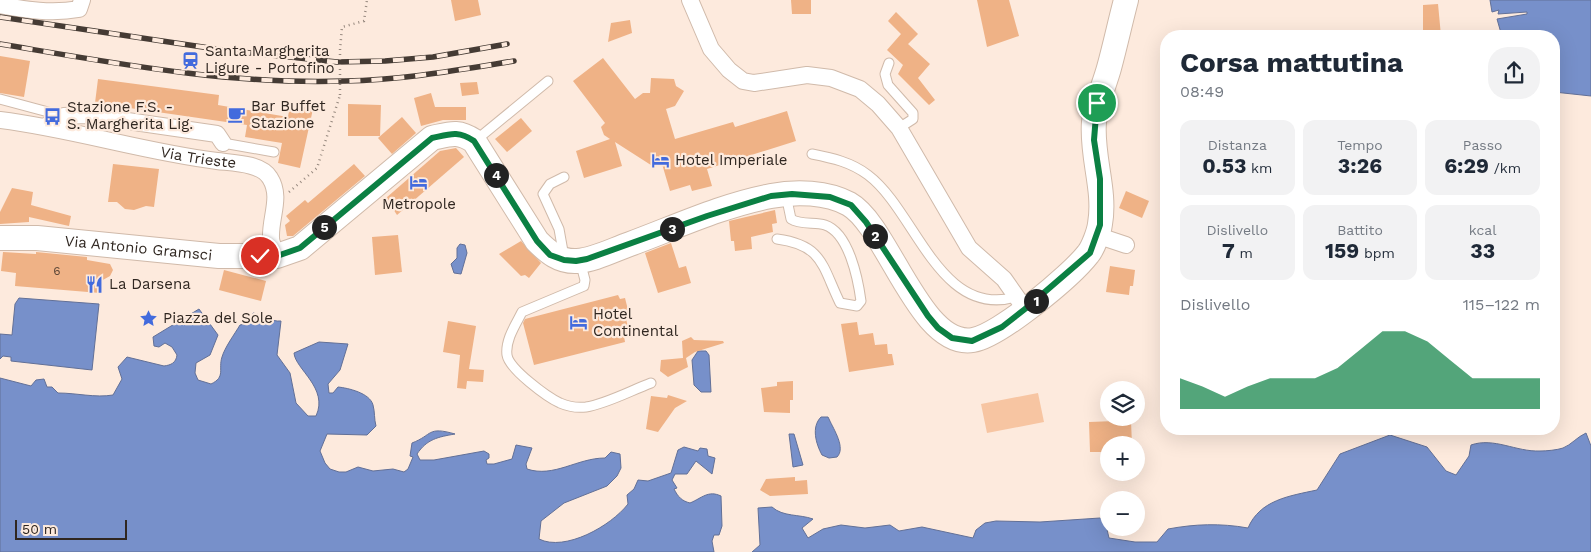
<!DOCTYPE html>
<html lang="it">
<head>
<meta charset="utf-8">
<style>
	:root { --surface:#fff; --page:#f2f2f3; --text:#1f2937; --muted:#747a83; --accent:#0b8043 }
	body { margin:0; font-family:"Work Sans",sans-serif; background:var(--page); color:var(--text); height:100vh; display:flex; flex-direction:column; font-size:19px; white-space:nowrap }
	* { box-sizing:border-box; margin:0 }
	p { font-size:16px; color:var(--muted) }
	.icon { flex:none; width:28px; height:28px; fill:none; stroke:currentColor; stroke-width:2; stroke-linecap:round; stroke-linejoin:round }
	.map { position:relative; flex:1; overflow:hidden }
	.details { position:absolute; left:1160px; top:30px; width:400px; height:405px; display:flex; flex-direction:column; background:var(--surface); border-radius:20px; box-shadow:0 5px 20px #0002 }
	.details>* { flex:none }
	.controls { position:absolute; left:1100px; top:381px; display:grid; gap:10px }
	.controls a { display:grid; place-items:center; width:45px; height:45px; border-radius:50%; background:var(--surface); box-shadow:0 5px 20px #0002; font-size:25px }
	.scale { position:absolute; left:15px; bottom:12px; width:112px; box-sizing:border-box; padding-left:5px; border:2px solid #302721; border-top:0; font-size:14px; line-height:18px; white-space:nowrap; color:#302721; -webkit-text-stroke:4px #fdeadd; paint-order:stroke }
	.pin { position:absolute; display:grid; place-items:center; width:42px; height:42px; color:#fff; margin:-21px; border:2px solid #fff; border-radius:50%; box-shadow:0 1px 5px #0007 }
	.km { position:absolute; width:25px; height:25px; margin:-12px; border-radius:50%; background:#222; color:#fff; font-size:14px; line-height:25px; text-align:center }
	.round { display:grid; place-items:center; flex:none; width:52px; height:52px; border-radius:20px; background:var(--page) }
	.headline { display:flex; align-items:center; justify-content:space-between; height:85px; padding:0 20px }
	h1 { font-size:28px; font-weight:700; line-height:38px }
	.figures { display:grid; grid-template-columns:repeat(3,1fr); gap:8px; height:85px; padding:5px 20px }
	.figures div { display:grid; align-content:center; border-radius:12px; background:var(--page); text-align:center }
	.figures b { font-size:21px; font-weight:700 }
	.figures small { font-size:14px; font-weight:400 }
	.figures p { font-size:14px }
	.chart { height:140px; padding:10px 20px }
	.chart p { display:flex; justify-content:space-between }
	.chart svg { width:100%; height:90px; margin-top:5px; fill:var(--accent); opacity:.7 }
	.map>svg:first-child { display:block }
	.green { fill:#f7c5a2 }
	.water { fill:#7790ca; stroke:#627097 }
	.building { fill:#efb286 }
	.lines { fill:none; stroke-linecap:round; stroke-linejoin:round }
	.service-casing { stroke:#d0baaa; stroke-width:11 }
	.minor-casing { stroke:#d0baaa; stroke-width:18 }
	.secondary-casing { stroke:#d0baaa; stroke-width:26 }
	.path { stroke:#97897f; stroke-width:2.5; stroke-dasharray:1 4; stroke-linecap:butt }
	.service { stroke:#fff; stroke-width:9 }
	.minor { stroke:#fff; stroke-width:16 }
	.secondary { stroke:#fff; stroke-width:24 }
	.rail-casing { stroke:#453b34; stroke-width:5.5 }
	.rail { stroke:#fdeadd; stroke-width:4; stroke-dasharray:11; stroke-linecap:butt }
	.path-bridge { stroke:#97897f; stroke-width:2.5; stroke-dasharray:1 4; stroke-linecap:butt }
	.route-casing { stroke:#fff; stroke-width:10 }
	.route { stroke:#0b8043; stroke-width:6 }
	.labels { text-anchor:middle; stroke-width:4.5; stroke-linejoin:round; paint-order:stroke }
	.number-label { font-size:12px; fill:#604a3a }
	.poi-label { font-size:15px; fill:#302721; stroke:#fdeadd; text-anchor:start }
	.street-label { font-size:15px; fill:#302721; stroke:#fdeadd }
</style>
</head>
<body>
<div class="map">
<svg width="1591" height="552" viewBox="0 0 1591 552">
	<rect width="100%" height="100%" fill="#fdeadd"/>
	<polygon class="green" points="1038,393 1044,422 987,433 981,404"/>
	<g class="water">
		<polygon points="1490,0 1591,0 1591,96 1554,92 1554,36 1499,36 1501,33 1497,19 1527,14 1527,12 1498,14 1499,10 1492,12"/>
		<polygon points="460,244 465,245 467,253 461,274 454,273 451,264 457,258 457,248"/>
		<polygon points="19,298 99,304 92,370 11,361 11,357 3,356 0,359 0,334 12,335 15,304"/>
		<path d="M199,309L218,335L210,355L196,363L195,373L198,380L211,384C226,377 218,369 222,357C225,347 234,335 240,325L249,323L253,313C264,315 271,322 281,321L277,355L290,373L296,403L308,416H316C329,388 295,369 294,353L319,342L348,344L340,370L328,384L329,393H333L338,387C348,388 370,393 373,405C375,412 374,419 376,426L367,435L327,434L320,451L325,463L330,469L339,472H346L358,467L373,471L393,469L404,472L408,469L413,457L410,456L412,443C433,435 427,426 455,434C438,437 427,439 417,454L420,460H434L484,451L489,454V458L486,460L487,464H494L512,459L516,445L532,448L526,464L527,469C554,478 577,458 605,458L611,452L620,454L621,468L617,476L607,486L564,503L541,521L539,539C565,552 611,526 628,504L627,495L634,489L638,480L648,481L671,473L678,450L684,447L698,451L700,448L707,449L708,456L715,458L712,474L696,461L687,474H675L672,480L677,488L674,489C678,497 682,501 690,503C702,498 708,490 721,496L722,526L719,535H714L712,541L714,552H0V378L31,386L36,380L44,379L47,387H52L58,393C77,393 95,398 113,395L122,379L118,367L127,357L164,366C171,365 176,363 177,355L172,347L165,343L159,347L154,346L153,337Z"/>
		<polygon points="698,351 706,351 709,355 711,392 701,392 694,385 692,360"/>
		<path d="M821,417H828L829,419C834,430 846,448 837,457L829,458L822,455C816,444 811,427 821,417Z"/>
		<path d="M1586,433L1591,446V552H752L760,545L758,508L772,507C783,517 799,514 813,519L802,528L808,538L823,529L841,525L865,528L890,525L899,531L922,527L973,538L976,530L985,523L996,521L1040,522L1100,518L1105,521L1109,538L1135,542H1157L1168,529C1195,524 1220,523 1248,528C1260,500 1289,496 1317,490L1340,454L1390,435L1427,447L1446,471L1456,475L1469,456L1471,445C1494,437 1516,452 1540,451C1547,451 1557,450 1563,448C1571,445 1577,437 1586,433Z"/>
		<polygon points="789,434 794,434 803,465 793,467"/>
	</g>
	<g class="building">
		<polygon points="451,0 478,0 481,15 455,21"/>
		<polygon points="791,0 811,0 811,14 792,14"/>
		<polygon points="977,0 1009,0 1019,36 987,47"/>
		<polygon points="1438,4 1441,36 1423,36 1423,5"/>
		<polygon points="896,12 918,34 908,44 930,64 918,78 935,100 929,105 898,74 903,65 887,50 901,34 888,21"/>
		<polygon points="630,20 632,33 608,42 611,23"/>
		<polygon points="0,56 30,61 24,97 0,93"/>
		<polygon points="603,58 635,99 643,93 650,93 651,78 674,79 676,86 684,91 675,106 666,109 675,139 733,122 735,127 787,111 796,141 707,169 712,186 692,191 690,185 670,191 662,164 654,167 615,142 622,166 584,178 576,151 610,139 604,135 601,127 605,123 573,81"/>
		<polygon points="98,79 219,95 218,105 288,117 290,104 313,109 300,168 278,163 282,143 245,137 247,125 95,103"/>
		<polygon points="477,82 479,94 462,96 460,83"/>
		<polygon points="431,93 435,107 466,107 466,120 443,120 421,126 414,98"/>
		<polygon points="348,104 381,105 380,136 348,136"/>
		<polygon points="402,117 416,133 392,154 378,138"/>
		<polygon points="521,118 532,131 507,152 495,139"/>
		<polygon points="456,148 464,157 397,215 386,198 440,151"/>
		<polygon points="113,164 159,169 154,207 146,206 134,210 125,209 117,202 108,202"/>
		<polygon points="354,164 365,176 293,236 287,236 285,225 290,221 286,216 305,200 308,203"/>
		<polygon points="12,188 33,192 31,205 71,216 69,226 29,217 29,222 0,224 0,212"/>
		<polygon points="1126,191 1149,201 1142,218 1119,208"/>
		<polygon points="775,210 777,223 772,224 773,232 751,237 752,249 735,251 734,241 731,241 729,221"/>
		<polygon points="398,235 402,272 375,275 372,237"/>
		<polygon points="521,241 541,263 529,278 525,275 521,276 499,254"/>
		<polygon points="671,243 679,268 686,266 691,283 658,293 645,253"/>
		<polygon points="3,252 36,254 36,252 87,257 87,260 110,264 113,270 110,276 101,281 100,293 15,286 16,273 1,271"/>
		<polygon points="1110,266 1135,270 1133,286 1130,286 1129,295 1106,292"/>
		<polygon points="224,270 266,281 261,301 219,290"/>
		<polygon points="618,295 620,299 625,298 630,318 626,319 630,335 624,336 625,342 534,365 523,323 525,319"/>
		<polygon points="448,321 476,326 469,369 484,370 483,382 467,381 466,389 457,388 460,355 443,352"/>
		<polygon points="857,322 859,335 873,333 875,345 887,344 888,354 892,354 894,365 849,372 841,324"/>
		<polygon points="691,337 694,340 723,341 724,343 695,352 686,358 688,367 668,377 660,371 661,360 683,358 682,341"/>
		<polygon points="793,381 793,400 790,400 790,413 764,412 761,388 777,386 777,382"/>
		<polygon points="668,395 687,401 675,408 658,432 646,429 651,396 667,398"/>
		<polygon points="1116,421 1131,421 1132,445 1109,445 1109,452 1090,452 1089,422"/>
		<polygon points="795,477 795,481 807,480 808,494 770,496 760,490 766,479"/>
	</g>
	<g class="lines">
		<defs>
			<g id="service">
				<polyline points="889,63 885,74 888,85 913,113 913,119 899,128"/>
				<polyline points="0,99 63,116"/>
				<polyline points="475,141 548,81"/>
				<polyline points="223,143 274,152"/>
				<path d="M812,154C832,158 851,162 868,175C916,211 939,319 1016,297"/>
				<path d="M777,239C823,245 822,266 840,303L857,306L861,301C858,279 849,233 825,225C815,222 800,225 791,219L786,195"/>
				<polyline points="564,257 559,229 543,194 550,184 564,177"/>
				<path d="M580,261L585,280L584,286L522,312C516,324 505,340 507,355C509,369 547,397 560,403C567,406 578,408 586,407C606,404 632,390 651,383"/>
			</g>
			<g id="minor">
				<polyline points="690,0 711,49 729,70 743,81 754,83 807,75 831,78 860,89 878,104 899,128 969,248 1004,279 1025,309"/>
				<path d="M0,5C26,10 52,14 79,9L82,0"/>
				<path id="s1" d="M0,120C73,129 144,152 217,161C233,163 261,163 270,178C282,197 270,217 271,238C271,243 275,250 277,256"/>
				<polyline points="46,126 64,116 86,115 217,134 223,143"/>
				<polyline points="1096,235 1126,245"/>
			</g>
			<g id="secondary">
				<path id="s2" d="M0,238H37L219,256H277L300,248L432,138C450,134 458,130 474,141L537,241C548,252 559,262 577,261C594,260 613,250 630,244C676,227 723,205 771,196C796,191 827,192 849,204C888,226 920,349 973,340C999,336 1071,276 1088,254C1093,248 1099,232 1100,224C1106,190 1091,156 1094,122C1096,103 1104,86 1109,68C1115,46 1120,23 1126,0"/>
			</g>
		</defs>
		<use href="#service" class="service-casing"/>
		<use href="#minor" class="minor-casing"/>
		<use href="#secondary" class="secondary-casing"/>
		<g class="path">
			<polyline points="340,50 342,27 364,21 367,0"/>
			<polyline points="289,192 317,168 340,95"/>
		</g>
		<use href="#service" class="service"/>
		<use href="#minor" class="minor"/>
		<use href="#secondary" class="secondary"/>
		<defs>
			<g id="rail">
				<polyline points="0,17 223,50 337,62 385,61 433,57 507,44"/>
				<path d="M0,44C114,63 229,85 345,81C403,80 458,70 514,61"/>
			</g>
		</defs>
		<use href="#rail" class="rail-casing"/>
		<use href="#rail" class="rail"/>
		<polyline class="path-bridge" points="340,95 340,50"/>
	</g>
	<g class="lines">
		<defs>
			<path id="route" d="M260,256H277L300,248L432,138C450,134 458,130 474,141L537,241L550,255L564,260L576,261L587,259L707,216L771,196L792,194L830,197L851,205L866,222L928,316L938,328L952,338L972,341L1002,327L1025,309L1090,253L1100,225V179L1094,140L1097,103"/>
		</defs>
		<use href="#route" class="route-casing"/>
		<use href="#route" class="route"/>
	</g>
	<defs>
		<symbol id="station-bare" viewBox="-9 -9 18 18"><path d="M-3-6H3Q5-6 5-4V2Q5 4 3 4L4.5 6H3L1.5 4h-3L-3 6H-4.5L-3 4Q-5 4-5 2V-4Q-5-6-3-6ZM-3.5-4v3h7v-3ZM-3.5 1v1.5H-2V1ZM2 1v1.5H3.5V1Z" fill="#436bdd" stroke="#fdeadd" stroke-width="2.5" paint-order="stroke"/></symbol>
		<symbol id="cafe-bare" viewBox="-9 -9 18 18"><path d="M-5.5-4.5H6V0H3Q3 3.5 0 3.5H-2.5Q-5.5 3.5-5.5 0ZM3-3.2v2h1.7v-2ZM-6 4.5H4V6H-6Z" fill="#436bdd" stroke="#fdeadd" stroke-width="2.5" paint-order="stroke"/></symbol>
		<symbol id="bus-bare" viewBox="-9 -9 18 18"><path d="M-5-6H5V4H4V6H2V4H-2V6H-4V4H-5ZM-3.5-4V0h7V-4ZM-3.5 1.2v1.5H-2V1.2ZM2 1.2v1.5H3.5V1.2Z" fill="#436bdd" stroke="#fdeadd" stroke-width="2.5" paint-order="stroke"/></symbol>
		<symbol id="hotel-bare" viewBox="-9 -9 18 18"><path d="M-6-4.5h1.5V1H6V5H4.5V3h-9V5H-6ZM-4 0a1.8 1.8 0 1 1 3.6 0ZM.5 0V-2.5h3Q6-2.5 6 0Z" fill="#436bdd" stroke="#fdeadd" stroke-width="2.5" paint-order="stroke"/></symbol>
		<symbol id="restaurant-bare" viewBox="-9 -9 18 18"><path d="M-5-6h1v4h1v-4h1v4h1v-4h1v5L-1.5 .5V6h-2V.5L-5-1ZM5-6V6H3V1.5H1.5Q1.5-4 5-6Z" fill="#436bdd" stroke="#fdeadd" stroke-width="2.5" paint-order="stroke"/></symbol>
		<symbol id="sight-bare" viewBox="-9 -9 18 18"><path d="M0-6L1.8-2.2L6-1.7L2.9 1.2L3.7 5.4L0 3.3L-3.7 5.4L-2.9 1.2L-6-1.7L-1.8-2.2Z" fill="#436bdd" stroke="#fdeadd" stroke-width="2.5" paint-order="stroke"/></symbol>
	</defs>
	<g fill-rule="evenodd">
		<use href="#station-bare" x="178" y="48" width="25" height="25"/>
		<use href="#cafe-bare" x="224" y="102" width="25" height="25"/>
		<use href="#bus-bare" x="40" y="104" width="25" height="25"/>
		<use href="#hotel-bare" x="648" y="148" width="25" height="25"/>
		<use href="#hotel-bare" x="406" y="170" width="25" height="25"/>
		<use href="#restaurant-bare" x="82" y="272" width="25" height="25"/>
		<use href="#sight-bare" x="136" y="306" width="25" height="25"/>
		<use href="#hotel-bare" x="566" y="310" width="25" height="25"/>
	</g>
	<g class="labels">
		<g class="number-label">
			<text x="57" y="275">6</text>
		</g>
		<g class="poi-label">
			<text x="205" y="56">Santa Margherita<tspan x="205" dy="17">Ligure - Portofino</tspan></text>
			<text x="251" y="111">Bar Buffet<tspan x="251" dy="17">Stazione</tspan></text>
			<text x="67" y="112">Stazione F.S. -<tspan x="67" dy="17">S. Margherita Lig.</tspan></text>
			<text x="675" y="165">Hotel Imperiale</text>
			<text x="419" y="209" text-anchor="middle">Metropole</text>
			<text x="109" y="289">La Darsena</text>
			<text x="593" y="319">Hotel<tspan x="593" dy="17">Continental</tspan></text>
			<text x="163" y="323">Piazza del Sole</text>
		</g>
		<g class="street-label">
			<text dy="5" stroke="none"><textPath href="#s1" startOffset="202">Via Trieste</textPath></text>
			<text dy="5" stroke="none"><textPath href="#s2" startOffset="139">Via Antonio Gramsci</textPath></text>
		</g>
	</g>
</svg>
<div class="controls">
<a><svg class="icon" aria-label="layers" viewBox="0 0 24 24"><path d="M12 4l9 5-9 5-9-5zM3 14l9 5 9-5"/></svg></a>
<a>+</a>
<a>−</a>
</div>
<div class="scale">50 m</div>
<div class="pin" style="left:1097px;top:103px;background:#1e9e55"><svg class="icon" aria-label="arrive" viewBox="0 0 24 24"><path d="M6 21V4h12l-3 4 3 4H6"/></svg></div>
<div class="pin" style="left:260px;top:256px;background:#d93025"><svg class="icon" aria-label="check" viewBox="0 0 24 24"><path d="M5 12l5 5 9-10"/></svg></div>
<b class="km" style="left:1036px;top:301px">1</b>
<b class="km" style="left:875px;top:236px">2</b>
<b class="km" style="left:672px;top:229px">3</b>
<b class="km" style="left:496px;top:175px">4</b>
<b class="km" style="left:324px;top:227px">5</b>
<section class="details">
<div class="headline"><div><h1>Corsa mattutina</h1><p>08:49</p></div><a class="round"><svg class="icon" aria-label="share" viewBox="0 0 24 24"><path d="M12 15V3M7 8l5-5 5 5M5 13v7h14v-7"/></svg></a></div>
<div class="figures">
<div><p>Distanza</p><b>0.53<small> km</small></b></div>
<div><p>Tempo</p><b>3:26</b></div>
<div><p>Passo</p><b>6:29<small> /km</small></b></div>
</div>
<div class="figures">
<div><p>Dislivello</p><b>7<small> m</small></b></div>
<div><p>Battito</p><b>159<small> bpm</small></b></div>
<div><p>kcal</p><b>33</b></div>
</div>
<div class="chart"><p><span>Dislivello</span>115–122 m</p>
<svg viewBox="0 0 160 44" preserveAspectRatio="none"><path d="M0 44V29L10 33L20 38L30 33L40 29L50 29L60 29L70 24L80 15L90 6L100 6L110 11L120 20L130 29L140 29L150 29L160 29V44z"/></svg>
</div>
</section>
</div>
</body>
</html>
